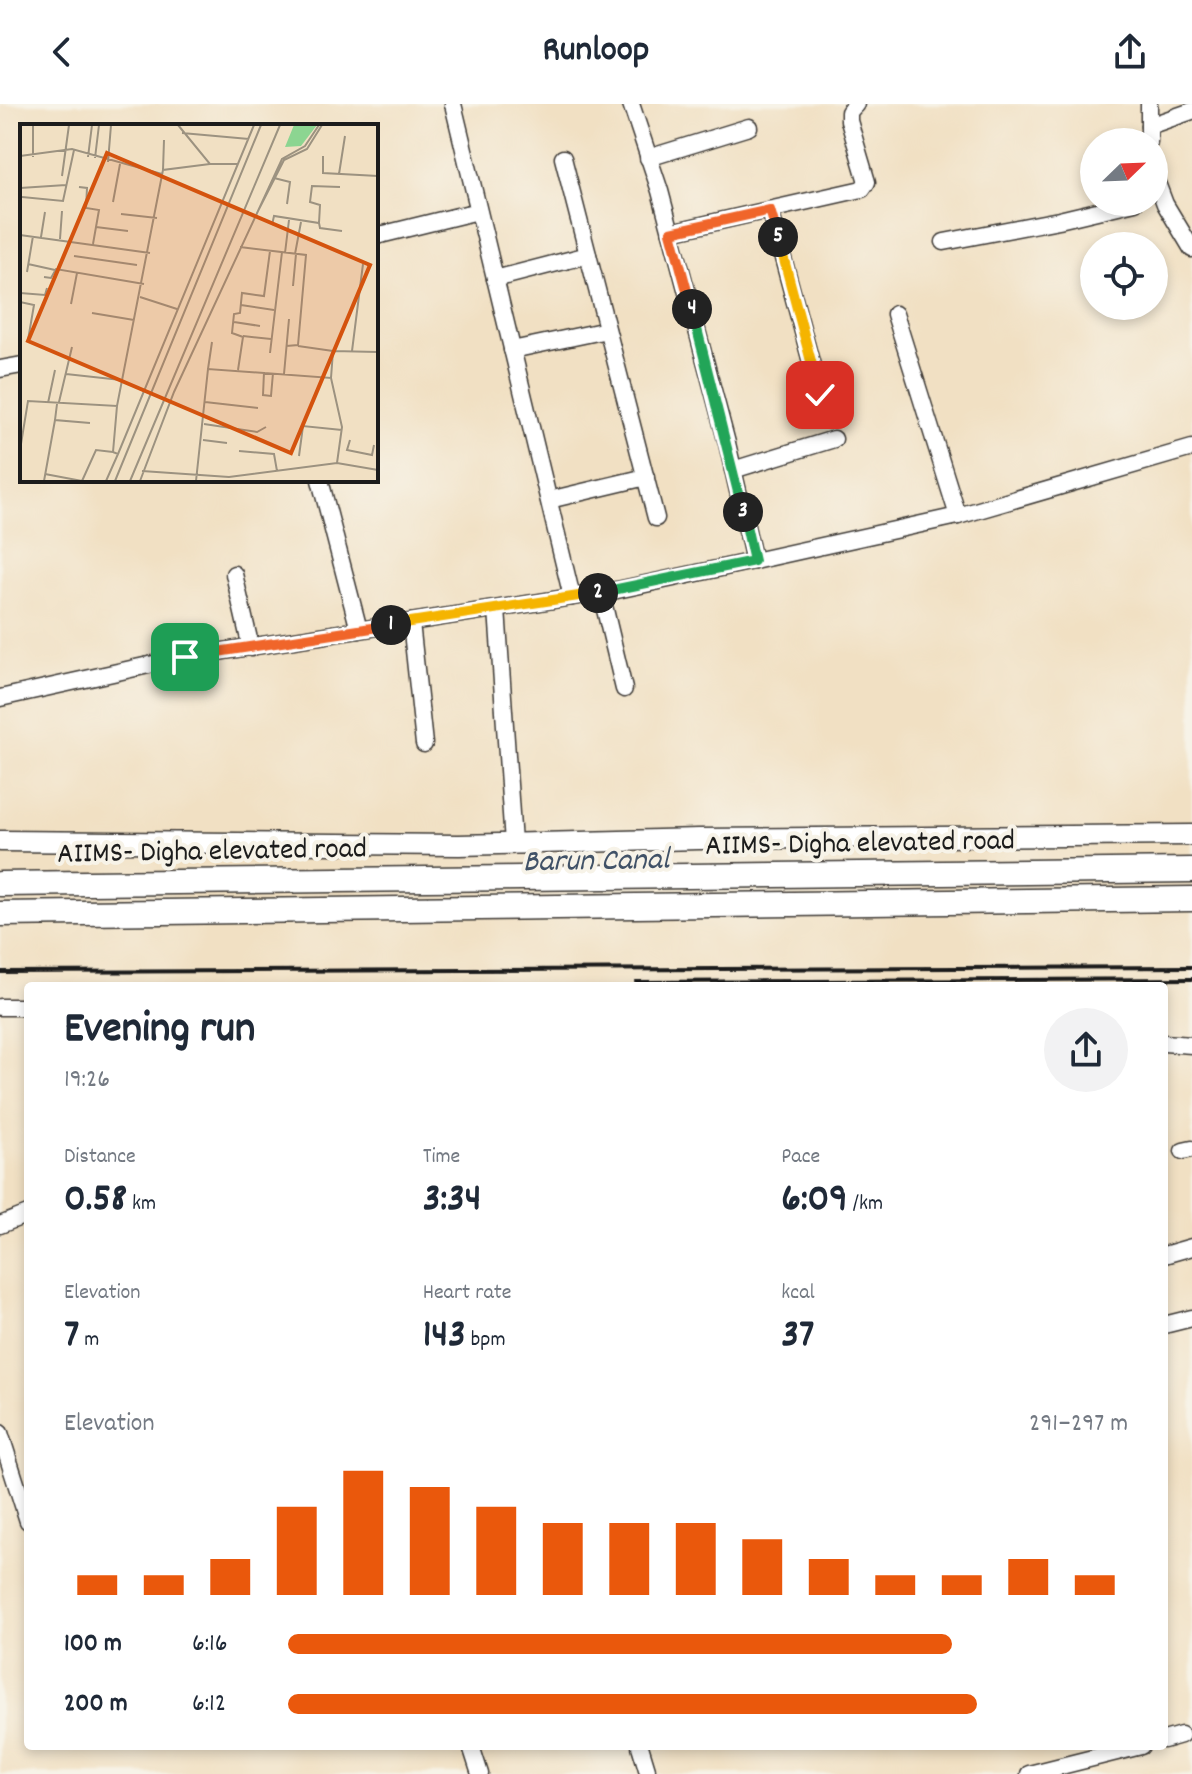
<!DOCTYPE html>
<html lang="en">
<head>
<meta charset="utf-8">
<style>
	:root { --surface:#fff; --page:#f2f2f3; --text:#1f2937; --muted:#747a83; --accent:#ea580c }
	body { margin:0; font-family:Dekko,sans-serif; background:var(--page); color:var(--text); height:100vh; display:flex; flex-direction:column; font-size:30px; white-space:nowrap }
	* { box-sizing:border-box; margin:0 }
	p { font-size:26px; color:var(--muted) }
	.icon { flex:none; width:44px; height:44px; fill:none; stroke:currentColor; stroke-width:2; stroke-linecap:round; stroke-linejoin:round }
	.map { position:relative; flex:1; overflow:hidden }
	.sheet { position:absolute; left:24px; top:878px; width:1144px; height:768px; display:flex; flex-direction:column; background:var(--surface); border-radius:8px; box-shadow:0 4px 12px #0003 }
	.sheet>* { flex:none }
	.needle { width:52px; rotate:67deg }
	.controls { position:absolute; left:1080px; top:24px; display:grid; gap:16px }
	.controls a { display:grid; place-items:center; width:88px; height:88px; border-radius:50%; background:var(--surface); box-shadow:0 4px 12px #0003; font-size:40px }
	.pin { position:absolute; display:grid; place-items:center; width:68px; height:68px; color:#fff; margin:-34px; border-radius:16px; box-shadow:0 4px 12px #0006 }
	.km { position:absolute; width:40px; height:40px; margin:-20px; border-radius:50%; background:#222; color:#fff; font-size:22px; line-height:40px; text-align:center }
	.round { display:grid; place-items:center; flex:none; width:84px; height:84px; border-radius:42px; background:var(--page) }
	.headline { display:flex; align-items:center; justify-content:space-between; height:136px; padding:0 40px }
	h1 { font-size:44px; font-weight:700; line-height:60px }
	.figures { display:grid; grid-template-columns:repeat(3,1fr); gap:12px; height:136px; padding:8px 40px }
	.figures div { display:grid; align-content:center }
	.figures b { font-size:40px; font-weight:700 }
	.figures small { font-size:22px; font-weight:400 }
	.figures p { font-size:22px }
	.chart { height:224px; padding:16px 40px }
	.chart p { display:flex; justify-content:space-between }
	.chart svg { width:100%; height:144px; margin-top:8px; stroke:var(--accent); stroke-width:6 }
	ul { padding:0 40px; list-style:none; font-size:26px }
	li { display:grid; grid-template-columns:128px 96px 1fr; align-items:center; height:60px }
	li i { height:20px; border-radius:10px; background:var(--accent) }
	header { display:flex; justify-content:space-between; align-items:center; height:104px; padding:0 40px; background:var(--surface); font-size:36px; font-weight:700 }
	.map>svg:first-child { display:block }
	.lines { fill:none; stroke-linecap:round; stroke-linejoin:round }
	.minor-casing { stroke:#3c3935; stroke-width:19 }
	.major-casing { stroke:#3c3935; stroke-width:23 }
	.highway-casing { stroke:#3c3935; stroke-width:27 }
	.minor { stroke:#fff; stroke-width:16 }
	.major { stroke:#fff; stroke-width:20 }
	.highway { stroke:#fff; stroke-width:24 }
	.rail { stroke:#1c1c1c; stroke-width:4 }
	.split-1-casing { stroke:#fff; stroke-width:16 }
	.split-2-casing { stroke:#fff; stroke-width:16 }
	.split-3-casing { stroke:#fff; stroke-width:16 }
	.split-4-casing { stroke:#fff; stroke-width:16 }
	.split-5-casing { stroke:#fff; stroke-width:16 }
	.split-6-casing { stroke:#fff; stroke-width:16 }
	.split-1 { stroke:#f0652b; stroke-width:10 }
	.split-2 { stroke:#f5b400; stroke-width:10 }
	.split-3 { stroke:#22a559; stroke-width:10 }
	.split-4 { stroke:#22a559; stroke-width:10 }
	.split-5 { stroke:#f0652b; stroke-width:10 }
	.split-6 { stroke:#f5b400; stroke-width:10 }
	.labels { text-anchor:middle; stroke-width:8; stroke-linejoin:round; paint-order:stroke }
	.street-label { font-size:30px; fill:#1c1c1c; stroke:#f7f3e8 }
	.water-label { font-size:32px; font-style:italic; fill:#415267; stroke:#f7f3e8 }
	.inset-road { fill:none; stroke:#9c9280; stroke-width:2 }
	.view { fill:#d4530e; fill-opacity:0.15; stroke:#d4530e; stroke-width:4 }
	.inset-edge { fill:none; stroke:#1c1c1c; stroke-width:4 }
</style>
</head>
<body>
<header><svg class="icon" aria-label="back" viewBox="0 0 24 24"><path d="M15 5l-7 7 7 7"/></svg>Runloop<svg class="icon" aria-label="share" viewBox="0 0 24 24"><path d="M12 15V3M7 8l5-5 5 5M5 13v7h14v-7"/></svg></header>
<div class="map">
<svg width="1192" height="1670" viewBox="0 0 1192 1670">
	<rect width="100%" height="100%" fill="#f7f3e8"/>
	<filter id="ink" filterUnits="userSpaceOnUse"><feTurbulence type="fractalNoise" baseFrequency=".0125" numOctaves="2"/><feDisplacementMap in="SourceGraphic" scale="16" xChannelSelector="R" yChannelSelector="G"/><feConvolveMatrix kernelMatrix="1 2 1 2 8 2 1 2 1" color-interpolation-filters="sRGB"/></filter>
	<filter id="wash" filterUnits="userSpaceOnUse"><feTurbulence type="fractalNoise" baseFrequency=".006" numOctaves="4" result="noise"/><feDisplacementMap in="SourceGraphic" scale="32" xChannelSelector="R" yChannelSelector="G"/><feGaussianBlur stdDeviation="1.8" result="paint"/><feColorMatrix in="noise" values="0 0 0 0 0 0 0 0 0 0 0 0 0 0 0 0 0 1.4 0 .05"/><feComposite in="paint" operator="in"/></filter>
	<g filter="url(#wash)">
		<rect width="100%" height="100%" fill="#f1e0c3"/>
	</g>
	<g filter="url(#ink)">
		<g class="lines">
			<defs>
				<g id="minor">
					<polyline points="453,0 572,493"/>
					<polyline points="631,0 660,87 727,339 754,457"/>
					<polyline points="1149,0 1149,38"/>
					<polyline points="1149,22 1192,7"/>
					<polyline points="563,54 656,414"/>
					<polyline points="648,54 749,23"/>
					<polyline points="1154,71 1165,100 1192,145"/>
					<polyline points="770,106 820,291"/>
					<polyline points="671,128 862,85 867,78 849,17 849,8 856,0"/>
					<polyline points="376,132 478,107"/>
					<polyline points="944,138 1059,116 1135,98"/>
					<polyline points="495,175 588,151"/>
					<polyline points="895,210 958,412"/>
					<polyline points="512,246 607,226"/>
					<polyline points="0,265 22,261"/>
					<polyline points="733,366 834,335"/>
					<polyline points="320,376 359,526"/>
					<polyline points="549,396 646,373"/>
					<polyline points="234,470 251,544"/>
					<polyline points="601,489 624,585"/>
					<polyline points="497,505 513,739"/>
					<polyline points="411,518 424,640"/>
					<polyline points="0,594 185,553 617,486 754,457 958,412 1192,344"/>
					<polyline points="0,903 28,903"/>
					<polyline points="1164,939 1192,941"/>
					<polyline points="1183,1047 1192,1045"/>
					<polyline points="0,1121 28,1110"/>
					<polyline points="1164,1151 1192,1143"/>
					<polyline points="1164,1221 1192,1214"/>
					<polyline points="0,1329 28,1417"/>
					<polyline points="1164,1636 1181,1631"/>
					<polyline points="471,1642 480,1670"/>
					<polyline points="640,1642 647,1665"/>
					<polyline points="1029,1670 1141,1642"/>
				</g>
				<polyline id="major" points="0,737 459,741 699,735 1192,731"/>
				<g id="highway">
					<polyline points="0,780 1192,766"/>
					<polyline points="0,810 1192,795"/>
				</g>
			</defs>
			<use href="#minor" class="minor-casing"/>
			<use href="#major" class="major-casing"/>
			<use href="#highway" class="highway-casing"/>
			<use href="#minor" class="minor"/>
			<use href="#major" class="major"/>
			<use href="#highway" class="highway"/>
			<g class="rail">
				<polyline points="0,868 1192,863"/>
				<polyline points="636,878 1192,875"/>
			</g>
		</g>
	</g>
	<g class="lines" filter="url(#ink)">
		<defs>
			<polyline id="split-1" points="185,553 391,521"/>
			<polyline id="split-2" points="391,521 598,489"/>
			<polyline id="split-3" points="598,489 754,457 743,408"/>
			<polyline id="split-4" points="692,205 743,408"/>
			<polyline id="split-5" points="692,205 671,128 770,106 778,133"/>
			<polyline id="split-6" points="778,133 820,291"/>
		</defs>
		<use href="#split-1" class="split-1-casing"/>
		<use href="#split-2" class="split-2-casing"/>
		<use href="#split-3" class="split-3-casing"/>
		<use href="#split-4" class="split-4-casing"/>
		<use href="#split-5" class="split-5-casing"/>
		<use href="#split-6" class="split-6-casing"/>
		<use href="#split-1" class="split-1"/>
		<use href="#split-2" class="split-2"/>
		<use href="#split-3" class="split-3"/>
		<use href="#split-4" class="split-4"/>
		<use href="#split-5" class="split-5"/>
		<use href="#split-6" class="split-6"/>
	</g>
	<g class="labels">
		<g class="street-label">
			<text transform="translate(860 737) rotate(-1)" y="10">AIIMS- Digha elevated road</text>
			<text transform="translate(212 745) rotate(-1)" y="10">AIIMS- Digha elevated road</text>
		</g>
		<g class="water-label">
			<text transform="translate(596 754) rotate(-1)" y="11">Barun Canal</text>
		</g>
	</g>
	<g transform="translate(20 20)">
		<rect width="358" height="358" fill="#f1e0c3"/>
		<path d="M274,1H297L281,22L265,23Z" fill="#8cd591"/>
		<path class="inset-road" d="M13,1V33M299,1L285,22L262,35L238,87L264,36L287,25L302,1M162,9L229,15M0,32L52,25L142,50M0,32L1,1M303,32V49L358,52M68,33L72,1M75,34L79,1M88,38L91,1M190,40H218M143,46L144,16M319,50L325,12M42,52L49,1M254,54L270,58L267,80M59,63L67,64L66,84L79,86L73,120M0,64L46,61M2,73L43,77L54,26M93,78L100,40M101,90L137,94M299,99L300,104L322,107M252,101L254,92L299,99L300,81L290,78L292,62L320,63M76,103L108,107M0,111L130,129M21,113L25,88M40,115L42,87M220,123L286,131L278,221L266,222M265,129L269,96M275,130L281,98M54,132L117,141M8,140L35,146M7,148L13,112M24,153L31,154L36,145L124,160M273,162L276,130M0,169L25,171L27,164M120,173L157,185M0,178L14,181L8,216M51,180L57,149M221,181L254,186M72,189L114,196M214,198L240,202M223,212L251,215M278,222L313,227M332,227L343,140M250,229L262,128M188,245L192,218M218,246L223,213L212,209L214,190L220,189L222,169L244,172L250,127M244,248L243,271L251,272L253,249M46,250L101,256M264,250L269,195M311,254L322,303L317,339M39,278L52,223M185,278L238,284M28,279L35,246M37,280L35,296L70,299M184,300L237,308L246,303M183,316L207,319M330,316L327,326L352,331L354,321M0,326L8,277L97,282L143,46L190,40L158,1M219,327L254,330L257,347M98,330L234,1M279,332L283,302L322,306M122,347L209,353L317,339L358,346M25,350L62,357M24,357L35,296M62,357L76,326L93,328M86,357L98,330L93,328L97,282M95,357L241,1M110,357L260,1M120,357L154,268L238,87M176,357L188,245L311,254L313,227L358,228"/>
		<path class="view" d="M87,29L350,141L271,329L8,217Z"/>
		<rect width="358" height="358" class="inset-edge"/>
	</g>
</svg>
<div class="controls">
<a><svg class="needle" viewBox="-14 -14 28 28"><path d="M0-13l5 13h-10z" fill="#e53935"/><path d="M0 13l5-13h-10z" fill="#747a83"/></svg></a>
<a><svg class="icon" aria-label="locate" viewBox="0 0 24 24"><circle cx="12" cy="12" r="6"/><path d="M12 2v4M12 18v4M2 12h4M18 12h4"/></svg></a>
</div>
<div class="pin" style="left:185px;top:553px;background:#1e9e55"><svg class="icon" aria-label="arrive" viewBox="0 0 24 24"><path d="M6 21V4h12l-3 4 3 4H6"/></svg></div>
<div class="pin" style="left:820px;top:291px;background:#d93025"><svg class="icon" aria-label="check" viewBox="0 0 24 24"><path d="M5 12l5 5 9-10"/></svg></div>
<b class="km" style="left:391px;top:521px">1</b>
<b class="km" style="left:598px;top:489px">2</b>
<b class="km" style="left:743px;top:408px">3</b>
<b class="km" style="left:692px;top:205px">4</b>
<b class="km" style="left:778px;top:133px">5</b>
<section class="sheet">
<div class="headline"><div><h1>Evening run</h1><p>19:26</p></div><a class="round"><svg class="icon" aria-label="share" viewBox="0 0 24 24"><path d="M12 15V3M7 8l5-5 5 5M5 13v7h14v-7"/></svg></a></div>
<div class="figures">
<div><p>Distance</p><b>0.58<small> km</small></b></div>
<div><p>Time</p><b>3:34</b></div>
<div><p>Pace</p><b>6:09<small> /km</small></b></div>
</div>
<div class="figures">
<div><p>Elevation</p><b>7<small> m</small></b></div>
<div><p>Heart rate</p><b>143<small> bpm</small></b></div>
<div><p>kcal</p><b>37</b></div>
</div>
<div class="chart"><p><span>Elevation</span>291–297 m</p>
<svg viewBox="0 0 160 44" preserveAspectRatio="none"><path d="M5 44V38M15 44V38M25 44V33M35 44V17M45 44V6M55 44V11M65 44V17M75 44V22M85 44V22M95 44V22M105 44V27M115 44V33M125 44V38M135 44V38M145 44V33M155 44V38"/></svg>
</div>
<ul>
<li><b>100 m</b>6:16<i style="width:79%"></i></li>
<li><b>200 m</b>6:12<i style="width:82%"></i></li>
</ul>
</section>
</div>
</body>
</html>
